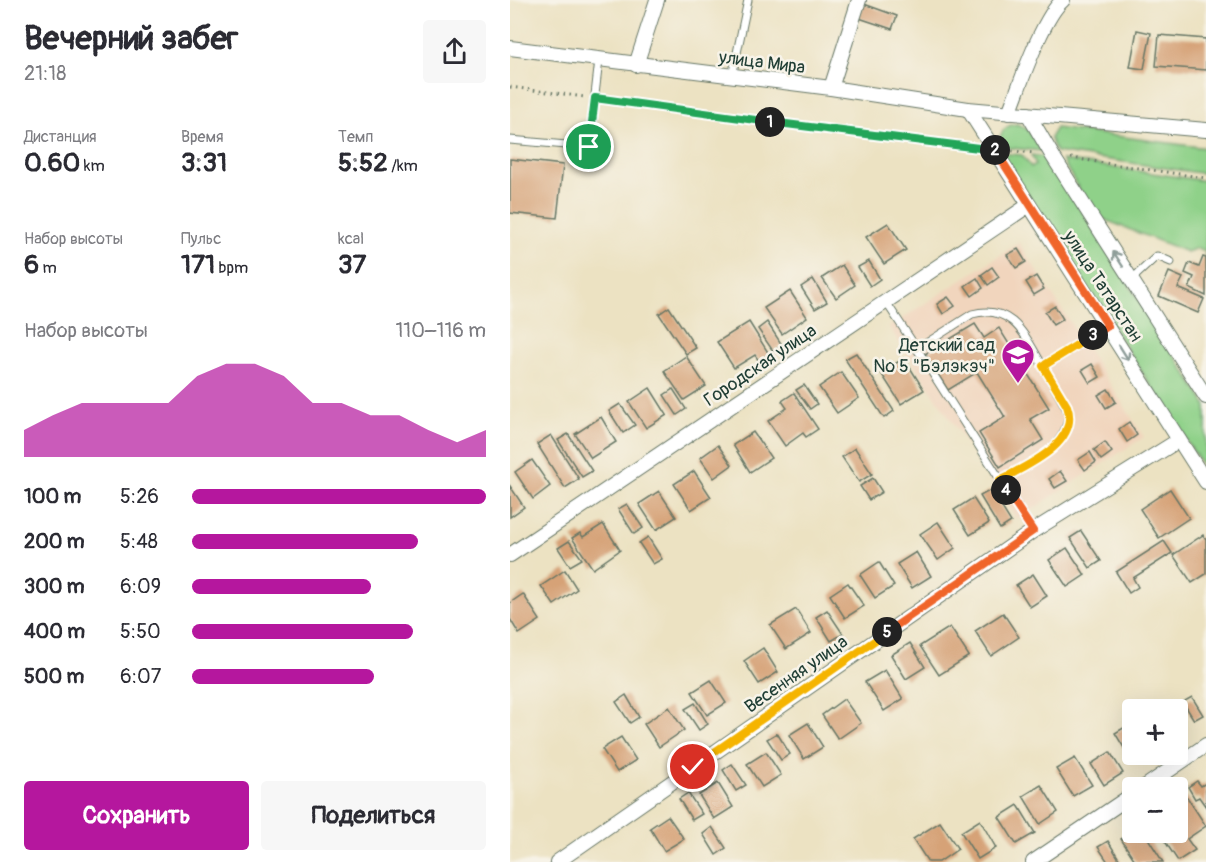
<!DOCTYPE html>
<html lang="ru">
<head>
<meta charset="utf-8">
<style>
	:root { --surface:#fff; --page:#f7f7f7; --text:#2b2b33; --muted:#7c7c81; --accent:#b5179e }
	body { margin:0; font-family:Pangolin,sans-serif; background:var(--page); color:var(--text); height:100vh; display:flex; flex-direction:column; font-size:22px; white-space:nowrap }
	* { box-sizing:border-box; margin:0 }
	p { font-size:20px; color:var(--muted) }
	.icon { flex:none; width:33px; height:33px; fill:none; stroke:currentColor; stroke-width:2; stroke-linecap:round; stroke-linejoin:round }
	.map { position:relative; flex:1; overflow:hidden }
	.drawer { display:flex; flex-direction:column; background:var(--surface); width:510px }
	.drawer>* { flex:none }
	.buttons { position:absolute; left:612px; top:699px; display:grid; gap:12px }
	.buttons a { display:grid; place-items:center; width:66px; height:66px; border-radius:6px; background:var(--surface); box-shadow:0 6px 24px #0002; font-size:30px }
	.pin { position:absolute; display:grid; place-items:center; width:51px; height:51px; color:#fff; margin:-26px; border:3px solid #fff; border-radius:50%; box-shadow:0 2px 6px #0007 }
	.km { position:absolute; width:30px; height:30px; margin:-15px; border-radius:50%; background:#222; color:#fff; font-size:16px; line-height:30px; text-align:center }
	.round { display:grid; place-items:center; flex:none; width:63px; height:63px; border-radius:6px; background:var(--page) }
	.summary { display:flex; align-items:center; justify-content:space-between; height:102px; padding:0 24px }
	h1 { font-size:33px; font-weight:800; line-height:45px }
	.stats { display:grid; grid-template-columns:repeat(3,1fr); gap:9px; height:102px; padding:6px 24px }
	.stats div { display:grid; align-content:center }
	.stats b { font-size:26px; font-weight:800 }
	.stats small { font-size:16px; font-weight:400 }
	.stats p { font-size:16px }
	.chart { height:168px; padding:12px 24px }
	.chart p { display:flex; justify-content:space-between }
	.chart svg { width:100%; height:108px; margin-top:6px; fill:var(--accent); opacity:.7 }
	.action { display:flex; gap:12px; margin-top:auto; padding:12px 24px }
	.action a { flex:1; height:69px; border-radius:6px; background:var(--accent); color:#fff; font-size:24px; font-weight:800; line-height:69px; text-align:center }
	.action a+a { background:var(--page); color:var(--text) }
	ul { padding:0 24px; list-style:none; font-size:20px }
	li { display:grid; grid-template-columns:96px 72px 1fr; align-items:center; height:45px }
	li i { height:15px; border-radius:8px; background:var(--accent) }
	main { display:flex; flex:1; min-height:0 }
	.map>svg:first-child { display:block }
	.built { fill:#f1d5bd }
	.green { fill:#8fd189; stroke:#57875e; stroke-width:1.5 }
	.building { fill:#d6a277 }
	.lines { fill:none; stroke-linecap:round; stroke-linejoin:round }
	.service-casing { stroke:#677766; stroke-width:9 }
	.minor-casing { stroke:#677766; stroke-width:16 }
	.path { stroke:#677766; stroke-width:3; stroke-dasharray:1.5 4.5; stroke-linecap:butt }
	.service { stroke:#fff; stroke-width:7 }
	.minor { stroke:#fff; stroke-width:14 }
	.oneway { stroke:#8f9e9a }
	.split-1-casing { stroke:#fff; stroke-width:12 }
	.split-2-casing { stroke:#fff; stroke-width:12 }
	.split-3-casing { stroke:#fff; stroke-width:12 }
	.split-4-casing { stroke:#fff; stroke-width:12 }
	.split-5-casing { stroke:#fff; stroke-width:12 }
	.split-6-casing { stroke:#fff; stroke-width:12 }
	.split-1 { stroke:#22a559; stroke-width:8 }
	.split-2 { stroke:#22a559; stroke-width:8 }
	.split-3 { stroke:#f0652b; stroke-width:8 }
	.split-4 { stroke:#f5b400; stroke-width:8 }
	.split-5 { stroke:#f0652b; stroke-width:8 }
	.split-6 { stroke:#f5b400; stroke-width:8 }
	.labels { text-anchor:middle; stroke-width:5; stroke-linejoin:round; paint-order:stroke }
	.street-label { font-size:18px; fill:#1f3d34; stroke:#f7f3e8 }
	.poi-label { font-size:18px; fill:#1f3d34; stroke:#f7f3e8; text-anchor:end }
</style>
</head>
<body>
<main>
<section class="drawer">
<div class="summary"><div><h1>Вечерний забег</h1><p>21:18</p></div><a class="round"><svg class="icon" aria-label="share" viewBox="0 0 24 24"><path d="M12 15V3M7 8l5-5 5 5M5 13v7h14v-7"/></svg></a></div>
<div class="stats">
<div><p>Дистанция</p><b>0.60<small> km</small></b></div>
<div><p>Время</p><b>3:31</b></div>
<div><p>Темп</p><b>5:52<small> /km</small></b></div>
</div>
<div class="stats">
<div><p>Набор высоты</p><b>6<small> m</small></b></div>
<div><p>Пульс</p><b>171<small> bpm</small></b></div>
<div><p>kcal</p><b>37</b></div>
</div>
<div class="chart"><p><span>Набор высоты</span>110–116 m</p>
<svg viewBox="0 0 160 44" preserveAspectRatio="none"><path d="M0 44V33L10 27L20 22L30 22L40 22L50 22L60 11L70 6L80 6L90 11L100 22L110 22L120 27L130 27L140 33L150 38L160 33V44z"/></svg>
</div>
<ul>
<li><b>100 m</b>5:26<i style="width:100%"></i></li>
<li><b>200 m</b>5:48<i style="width:77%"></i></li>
<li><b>300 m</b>6:09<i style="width:61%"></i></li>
<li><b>400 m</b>5:50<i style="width:75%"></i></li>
<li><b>500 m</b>6:07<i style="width:62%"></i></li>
</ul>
<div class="action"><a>Сохранить</a><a>Поделиться</a></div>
</section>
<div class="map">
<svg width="696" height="862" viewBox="0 0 696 862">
	<rect width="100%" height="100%" fill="#f7f3e8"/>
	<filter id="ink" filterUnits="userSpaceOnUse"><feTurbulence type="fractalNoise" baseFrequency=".0167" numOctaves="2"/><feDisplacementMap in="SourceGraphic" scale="12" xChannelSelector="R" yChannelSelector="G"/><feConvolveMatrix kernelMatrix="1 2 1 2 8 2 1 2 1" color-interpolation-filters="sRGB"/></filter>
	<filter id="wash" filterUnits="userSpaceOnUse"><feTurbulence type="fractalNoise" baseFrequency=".008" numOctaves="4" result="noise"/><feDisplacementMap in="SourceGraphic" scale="24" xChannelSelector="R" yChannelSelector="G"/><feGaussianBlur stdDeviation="1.35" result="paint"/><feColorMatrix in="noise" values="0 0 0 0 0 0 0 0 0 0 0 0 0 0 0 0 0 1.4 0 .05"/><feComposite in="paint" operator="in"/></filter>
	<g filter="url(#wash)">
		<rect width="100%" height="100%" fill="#ece2c2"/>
		<polygon class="built" points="509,243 634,437 507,519 379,327"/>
		<g class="green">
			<path d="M507,124L517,129L532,151L489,147C489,134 493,125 507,124Z"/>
			<polygon points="546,128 696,148 696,174 546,152 540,138"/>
			<polygon points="490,153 512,155 521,167 526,164 521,155 537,157 694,401 696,407 696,471"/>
			<polygon points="552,160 696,181 696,258 694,257 696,251 687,248 677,252 585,216"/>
		</g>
		<g id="blocks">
			<g class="building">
				<polygon points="354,4 387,16 382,29 349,18"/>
				<polygon points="627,30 641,33 634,69 620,67"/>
				<polygon points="649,35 696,39 696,70 646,66"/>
				<polygon points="0,159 53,165 47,218 0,213"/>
				<polygon points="378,223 396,250 374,264 356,237"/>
				<polygon points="508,249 516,262 506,268 497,255"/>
				<polygon points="693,257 696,258 696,296 679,288 684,277 675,273 679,263 689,267"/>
				<polygon points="359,261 370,279 360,286 348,267"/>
				<polygon points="332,265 345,285 326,298 312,278"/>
				<polygon points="482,267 489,277 478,285 471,275"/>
				<polygon points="659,272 673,278 668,288 694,299 688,313 649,296"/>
				<polygon points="526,276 534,289 524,295 516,282"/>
				<polygon points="467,278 473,288 462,296 455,286"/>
				<polygon points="303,279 317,302 305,309 291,287"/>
				<polygon points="280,291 297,317 272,334 254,308"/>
				<polygon points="438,297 445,306 433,314 427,304"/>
				<polygon points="545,306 553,319 543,325 535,312"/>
				<polygon points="159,307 186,348 176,354 149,314"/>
				<polygon points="239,322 259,354 249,361 245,355 224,368 207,342"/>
				<polygon points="257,322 272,345 263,351 248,329"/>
				<polygon points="465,324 474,338 489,328 539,408 520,419 533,440 490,467 469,433 495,417 467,372 438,390 415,354"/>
				<polygon points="346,353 384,411 374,418 335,359"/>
				<polygon points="176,356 196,386 174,400 154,371"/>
				<polygon points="394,358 414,390 391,404 371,373"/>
				<polygon points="582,364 590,377 580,383 572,370"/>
				<polygon points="331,372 349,398 327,413 309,387"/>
				<polygon points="294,385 307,404 300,409 286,390"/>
				<polygon points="140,388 157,415 136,428 119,402"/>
				<polygon points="163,389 176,409 167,415 154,395"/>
				<polygon points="598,389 606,402 596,408 588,395"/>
				<polygon points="284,393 308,429 296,437 293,433 275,446 258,421 277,408 272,401"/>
				<polygon points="110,404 125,425 113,433 99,411"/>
				<polygon points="91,417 106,442 81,458 65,434"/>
				<polygon points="619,422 627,435 617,442 609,429"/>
				<polygon points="243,432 261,458 240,472 223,445"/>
				<polygon points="58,434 82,471 72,477 48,440"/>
				<polygon points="41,435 69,479 55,488 27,444"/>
				<polygon points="595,442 602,452 591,460 584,450"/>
				<polygon points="208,445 222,465 204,478 190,458"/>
				<polygon points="345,448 362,474 349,482 332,457"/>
				<polygon points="580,452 586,462 575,470 568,460"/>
				<polygon points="22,460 40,486 23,499 5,472"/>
				<polygon points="184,471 201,497 181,510 164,484"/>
				<polygon points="550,471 557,481 545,488 539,479"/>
				<polygon points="363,478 372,492 359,500 350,486"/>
				<polygon points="0,486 14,507 0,517"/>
				<polygon points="660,489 679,518 649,538 630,509"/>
				<polygon points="481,490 501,522 490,529 470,496"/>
				<polygon points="149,491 166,517 146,530 129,504"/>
				<polygon points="463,498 479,523 460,535 444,510"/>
				<polygon points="117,504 133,528 124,534 108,509"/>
				<polygon points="428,522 445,548 428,560 410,534"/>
				<polygon points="93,524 110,550 83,569 62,538 70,533 73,537"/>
				<polygon points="571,531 591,561 580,568 560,538"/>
				<polygon points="693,535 696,539 696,574 682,583 663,555"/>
				<polygon points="138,537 152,559 143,564 129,543"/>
				<polygon points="59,541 72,559 60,566 48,548"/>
				<polygon points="654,541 662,553 623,578 628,587 619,593 606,572"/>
				<polygon points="557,548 575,575 557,587 539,560"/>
				<polygon points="406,552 421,576 402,588 387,564"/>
				<polygon points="369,562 384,586 365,598 350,575"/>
				<polygon points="55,570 67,589 44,605 31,586"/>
				<polygon points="523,574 537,596 520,607 506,585"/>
				<polygon points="338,583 354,606 335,618 320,595"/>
				<polygon points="13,594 30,620 9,634 0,619 0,603"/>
				<polygon points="286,609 301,633 276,649 260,625"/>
				<polygon points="317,610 333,634 321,641 306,617"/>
				<polygon points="493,613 509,637 481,656 465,631"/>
				<polygon points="440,627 459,656 429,675 410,646"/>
				<polygon points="400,643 415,667 396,679 381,655"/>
				<polygon points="253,648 268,672 249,684 234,661"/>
				<polygon points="375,670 393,699 374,711 355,682"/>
				<polygon points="201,680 216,703 197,715 182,692"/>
				<polygon points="116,695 129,717 120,723 106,702"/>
				<polygon points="682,697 693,715 684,720 673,702"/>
				<polygon points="334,699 351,723 328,739 312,715"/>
				<polygon points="185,703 198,724 189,730 175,709"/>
				<polygon points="159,707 174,730 149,747 134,724"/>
				<polygon points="298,723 313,747 294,759 279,735"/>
				<polygon points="622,723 622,754 632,754 622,761 605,733"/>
				<polygon points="267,733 280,754 271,760 257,739"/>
				<polygon points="111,737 126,760 107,772 92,749"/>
				<polygon points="256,752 271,775 252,787 237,764"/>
				<polygon points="600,752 613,773 594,785 581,764"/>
				<polygon points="565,758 582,785 563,796 546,769"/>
				<polygon points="222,764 236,785 226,791 213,770"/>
				<polygon points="687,781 691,786 696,783 696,807 689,797 685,799 678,787"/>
				<polygon points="208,783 223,807 204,819 189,795"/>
				<polygon points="531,785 548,812 530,824 513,796"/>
				<polygon points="178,793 192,814 182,820 169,799"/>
				<polygon points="677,797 696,826 677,839 685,850 668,861 654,840 664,834 663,832 668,832 668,804"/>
				<polygon points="508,805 525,833 506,844 489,817"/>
				<polygon points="158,816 174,839 154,851 140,828"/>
				<polygon points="470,820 486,848 468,859 451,832"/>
				<polygon points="430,822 448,849 429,862 418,862 403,839"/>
				<polygon points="202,827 216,848 206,855 193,834"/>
				<polygon points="622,832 634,832 653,862 626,862 611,839"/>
				<polygon points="598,841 611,862 598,862 588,847"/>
			</g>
		</g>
	</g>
	<g filter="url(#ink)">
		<use href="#blocks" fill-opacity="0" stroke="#677766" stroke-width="1.5"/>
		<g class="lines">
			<defs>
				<g id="service">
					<polyline points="222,77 238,0"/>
					<polyline points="0,140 79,147 89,60"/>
					<polyline points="621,280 647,256 661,262"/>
					<polyline points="376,302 407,349"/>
					<path d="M490,480C520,463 555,452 559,413L533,366"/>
					<path d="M523,531L407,349L462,314C503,303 516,338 533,366L598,326"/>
				</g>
				<g id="minor">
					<polyline points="0,48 321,88 458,109 696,130"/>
					<polyline points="126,65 147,0"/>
					<polyline points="321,88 349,0"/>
					<polyline points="458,109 696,482"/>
					<path d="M499,113C510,85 532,18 553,0"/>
					<polyline points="518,114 542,155 696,397"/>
					<polyline points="0,555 519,205"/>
					<polyline points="633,788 696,745"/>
					<polyline points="47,862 523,531 669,440"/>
					<polyline points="523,862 622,795"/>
				</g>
			</defs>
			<use href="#service" class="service-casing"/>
			<use href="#minor" class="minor-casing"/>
			<g class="path">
				<polyline points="0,87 75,97"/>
				<polyline points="94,100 465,147"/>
				<polyline points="502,151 525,153"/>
				<polyline points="561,158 696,178"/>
			</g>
			<use href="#service" class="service"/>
			<use href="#minor" class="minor"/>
		</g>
		<defs><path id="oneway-shaft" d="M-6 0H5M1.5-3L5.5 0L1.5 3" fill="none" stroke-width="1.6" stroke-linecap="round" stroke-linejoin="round" transform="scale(1.5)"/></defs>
		<g class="oneway">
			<use href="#oneway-shaft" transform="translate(608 259) rotate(-123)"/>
			<use href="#oneway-shaft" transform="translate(614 353) rotate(58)"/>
		</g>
	</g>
	<g class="lines" filter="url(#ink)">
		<defs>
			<polyline id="split-1" points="79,147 85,98 260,122"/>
			<polyline id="split-2" points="260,122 485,150"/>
			<polyline id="split-3" points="485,150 598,326 583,335"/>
			<path id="split-4" d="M496,490L490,480C516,466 571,443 557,406L533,366L583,335"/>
			<polyline id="split-5" points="377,632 523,531 496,490"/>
			<polyline id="split-6" points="183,767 377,632"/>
		</defs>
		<use href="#split-1" class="split-1-casing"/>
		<use href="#split-2" class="split-2-casing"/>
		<use href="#split-3" class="split-3-casing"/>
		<use href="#split-4" class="split-4-casing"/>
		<use href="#split-5" class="split-5-casing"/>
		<use href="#split-6" class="split-6-casing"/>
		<use href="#split-1" class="split-1"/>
		<use href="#split-2" class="split-2"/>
		<use href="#split-3" class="split-3"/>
		<use href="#split-4" class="split-4"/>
		<use href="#split-5" class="split-5"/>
		<use href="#split-6" class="split-6"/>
	</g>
	<defs>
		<symbol id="school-pin" viewBox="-11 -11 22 30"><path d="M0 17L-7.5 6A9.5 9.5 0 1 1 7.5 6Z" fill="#b5179e" stroke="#f7f3e8"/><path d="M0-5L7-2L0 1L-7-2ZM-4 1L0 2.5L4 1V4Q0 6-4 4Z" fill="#fff"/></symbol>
	</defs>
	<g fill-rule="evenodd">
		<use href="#school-pin" x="489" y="336" width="38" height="52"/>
	</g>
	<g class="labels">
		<g class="street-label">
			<text transform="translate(252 62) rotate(7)" y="6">улица Мира</text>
			<text transform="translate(593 286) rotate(57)" y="6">улица Татарстан</text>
			<text transform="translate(250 365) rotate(-34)" y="6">Городская улица</text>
			<text transform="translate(286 674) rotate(-35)" y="6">Весенняя улица</text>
		</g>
		<g class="poi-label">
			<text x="485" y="351">Детский сад<tspan x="485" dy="21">№ 5 "Бэлэкэч"</tspan></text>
		</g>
	</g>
</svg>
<div class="buttons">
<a>+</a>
<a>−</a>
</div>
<div class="pin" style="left:79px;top:147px;background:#1e9e55"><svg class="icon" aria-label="arrive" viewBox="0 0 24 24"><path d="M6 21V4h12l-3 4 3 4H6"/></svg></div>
<div class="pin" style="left:183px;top:767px;background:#d93025"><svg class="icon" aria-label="check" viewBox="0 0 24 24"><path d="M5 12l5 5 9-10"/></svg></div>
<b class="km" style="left:260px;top:122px">1</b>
<b class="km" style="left:485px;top:150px">2</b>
<b class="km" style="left:583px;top:335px">3</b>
<b class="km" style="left:496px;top:490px">4</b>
<b class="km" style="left:377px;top:632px">5</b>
</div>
</main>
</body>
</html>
